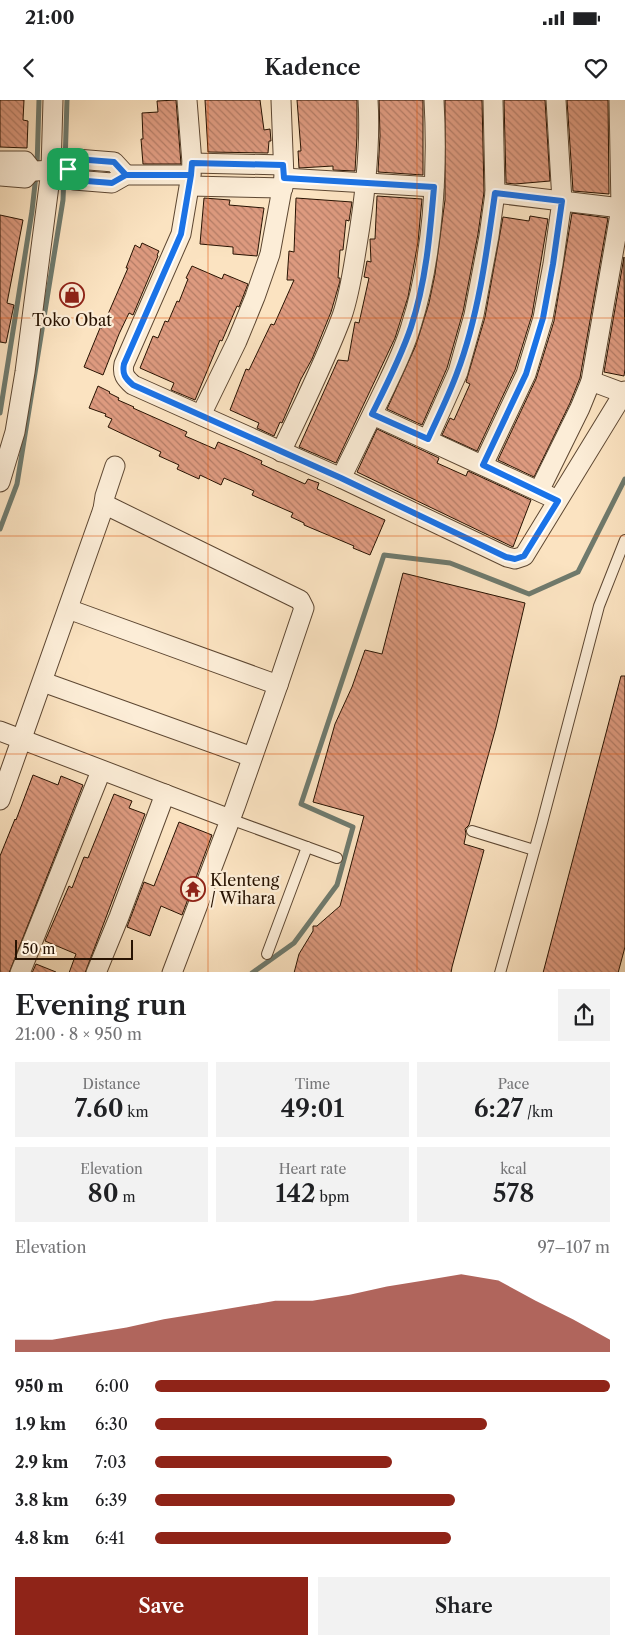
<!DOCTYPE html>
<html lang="en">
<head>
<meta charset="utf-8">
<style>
	:root { --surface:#fff; --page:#f2f2f2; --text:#202124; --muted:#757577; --accent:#8f2418 }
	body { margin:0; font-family:"Libre Caslon Text",serif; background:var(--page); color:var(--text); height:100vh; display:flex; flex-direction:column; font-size:19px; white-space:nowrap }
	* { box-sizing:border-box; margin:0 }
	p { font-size:16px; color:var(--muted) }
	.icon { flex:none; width:28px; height:28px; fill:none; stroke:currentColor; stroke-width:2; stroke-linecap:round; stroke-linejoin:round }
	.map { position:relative; height:872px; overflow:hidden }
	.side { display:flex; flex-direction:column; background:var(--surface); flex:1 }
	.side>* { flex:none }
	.scale { position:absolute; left:15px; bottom:12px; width:118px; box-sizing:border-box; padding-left:5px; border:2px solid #281302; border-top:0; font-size:14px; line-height:18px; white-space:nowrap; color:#281302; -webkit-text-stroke:4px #fcedd7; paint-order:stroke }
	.pin { position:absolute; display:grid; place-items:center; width:42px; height:42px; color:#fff; margin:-21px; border-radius:10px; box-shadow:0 2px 8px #0006 }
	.round { display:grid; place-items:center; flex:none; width:52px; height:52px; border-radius:0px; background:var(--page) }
	.summary { display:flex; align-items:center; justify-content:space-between; height:85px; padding:0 15px }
	h1 { font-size:28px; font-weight:600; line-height:38px }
	.metrics { display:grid; grid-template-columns:repeat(3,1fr); gap:8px; height:85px; padding:5px 15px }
	.metrics div { display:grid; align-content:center; border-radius:0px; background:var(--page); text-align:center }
	.metrics b { font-size:25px; font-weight:600 }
	.metrics small { font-size:14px; font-weight:400 }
	.metrics p { font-size:14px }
	.chart { height:140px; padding:10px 15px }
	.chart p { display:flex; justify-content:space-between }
	.chart svg { width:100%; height:90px; margin-top:5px; fill:var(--accent); opacity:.7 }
	.cta { display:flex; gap:10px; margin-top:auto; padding:10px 15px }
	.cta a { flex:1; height:58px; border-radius:0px; background:var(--accent); color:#fff; font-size:20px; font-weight:600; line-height:58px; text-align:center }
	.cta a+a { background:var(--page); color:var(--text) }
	ul { padding:0 15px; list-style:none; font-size:16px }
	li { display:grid; grid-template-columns:80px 60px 1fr; align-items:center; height:38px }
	li i { height:12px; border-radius:6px; background:var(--accent) }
	.status { display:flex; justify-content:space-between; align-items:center; height:35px; padding:0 25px; background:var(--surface); direction:ltr }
	.status svg { height:14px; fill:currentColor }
	header { display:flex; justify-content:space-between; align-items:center; height:65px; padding:0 15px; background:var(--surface); font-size:22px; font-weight:600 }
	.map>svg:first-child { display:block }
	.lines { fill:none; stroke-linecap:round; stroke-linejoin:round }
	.stream { stroke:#6f7a6d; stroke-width:5 }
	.building { fill:url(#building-back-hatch); stroke:#281302 }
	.lane-casing { stroke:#5d4732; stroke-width:12 }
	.street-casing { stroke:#5d4732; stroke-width:21 }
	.lane { stroke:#fcedd7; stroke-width:10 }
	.street { stroke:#fcedd7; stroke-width:19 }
	.route-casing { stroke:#fff; stroke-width:10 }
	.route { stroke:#1a73e8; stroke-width:6 }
	.grid { fill:none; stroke:#de560c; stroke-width:1; stroke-opacity:0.55 }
	.labels { text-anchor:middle; stroke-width:4.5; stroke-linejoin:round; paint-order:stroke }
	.poi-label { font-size:16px; fill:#281302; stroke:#fcedd7 }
</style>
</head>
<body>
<div class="status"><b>21:00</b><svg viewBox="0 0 49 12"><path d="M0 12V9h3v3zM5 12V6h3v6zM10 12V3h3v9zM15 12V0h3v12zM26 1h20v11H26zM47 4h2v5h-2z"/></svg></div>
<header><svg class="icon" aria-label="back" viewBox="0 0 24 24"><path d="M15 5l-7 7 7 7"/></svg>Kadence<svg class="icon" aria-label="heart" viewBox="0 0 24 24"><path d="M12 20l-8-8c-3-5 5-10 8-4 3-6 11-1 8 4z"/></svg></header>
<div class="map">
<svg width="625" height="873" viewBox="0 0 625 873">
	<defs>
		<pattern id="building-back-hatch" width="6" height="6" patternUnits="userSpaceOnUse" patternTransform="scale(1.25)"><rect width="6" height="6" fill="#dd9a7f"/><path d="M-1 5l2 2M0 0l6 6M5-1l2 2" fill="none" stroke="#b37c66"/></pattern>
	</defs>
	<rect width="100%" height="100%" fill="#fbe3c1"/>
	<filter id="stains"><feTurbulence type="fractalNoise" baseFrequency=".004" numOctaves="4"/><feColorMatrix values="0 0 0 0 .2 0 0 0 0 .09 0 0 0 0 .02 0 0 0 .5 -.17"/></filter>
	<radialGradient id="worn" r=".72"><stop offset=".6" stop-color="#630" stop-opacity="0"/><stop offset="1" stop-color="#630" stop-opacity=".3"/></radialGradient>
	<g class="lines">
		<g class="stream">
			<polyline points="65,64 67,0"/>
			<polyline points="37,67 39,0"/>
			<polyline points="0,313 32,111 36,75"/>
			<polyline points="0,429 17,384 63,100 64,75"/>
			<polyline points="252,873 294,843 337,785 353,727 301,704 384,455 450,463 529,494 578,472 625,379"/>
		</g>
	</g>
	<g class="building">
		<polygon points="0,0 24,0 23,20 28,21 27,48 0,47"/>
		<polygon points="176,0 181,64 143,64 141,39 143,39 142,13 158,12 157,1"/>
		<polygon points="205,0 260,0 264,30 270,29 271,41 269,41 268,53 208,52"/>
		<polygon points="297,0 357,0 357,36 355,71 333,70 333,66 299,68 298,51 301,51"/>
		<polygon points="379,0 423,0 423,75 378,72 380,36"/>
		<polygon points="445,0 482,0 484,92 478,134 463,212 447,268 422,325 387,309 416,245 429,203 435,174 445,100"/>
		<polygon points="504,0 545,0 550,81 515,84 506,83"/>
		<polygon points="567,0 608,0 609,94 573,91"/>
		<polygon points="377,96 422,99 418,142 408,197 395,238 336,363 299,347 338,260 348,261 355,222 359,223 369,178 364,177 367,161 371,162 370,139 375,139"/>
		<polygon points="204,98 230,100 229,105 264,108 257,156 233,154 233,147 200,144"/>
		<polygon points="296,98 352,102 349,121 346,120 343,150 340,150 338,178 340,178 340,181 331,212 312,259 301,279 282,323 280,322 274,336 257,328 259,323 230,310 246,269 249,270 271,224 274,225 294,180 287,180 289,151 294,152"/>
		<polygon points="572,113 608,118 580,278 570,303 534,377 498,360 536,279 554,221"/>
		<polygon points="0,115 23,120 7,203 14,205 6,243 0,242"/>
		<polygon points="530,116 548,119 532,215 515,270 477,351 442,335 450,318 454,320 470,284 466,282 485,217 503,117 529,121"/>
		<polygon points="142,143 159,151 157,155 158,156 133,215 129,213 119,234 103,275 84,267 100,228 102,228 128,168 126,168 135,145 140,148"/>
		<polygon points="624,157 625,269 624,276 604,272"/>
		<polygon points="192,166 222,179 224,174 248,184 239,207 237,206 222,241 220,240 195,300 171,290 174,283 140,268 153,236 158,238 165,221 168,222 177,201 179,202 188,179 186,178"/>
		<polygon points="98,286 110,292 109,293 119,298 118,300 134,307 133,308 187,332 185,336 215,349 218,342 242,352 262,361 261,364 305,384 308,379 319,383 317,389 385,420 370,455 353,448 354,446 304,425 304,423 291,417 293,413 252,395 254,391 224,378 221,385 200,375 199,379 177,369 179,365 159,356 161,352 108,327 112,319 105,316 106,314 89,308"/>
		<polygon points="377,329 439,358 437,363 466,376 468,371 531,400 513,447 357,372"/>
		<polygon points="403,473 525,503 496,627 469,725 465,729 466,734 464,744 484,750 452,867 451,873 294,873 299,854 313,831 313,826 317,826 340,806 364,716 313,702 335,624 352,587 365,550 382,554"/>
		<polygon points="621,576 625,576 625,847 618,873 543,873"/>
		<polygon points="33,675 58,685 61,676 83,685 9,873 0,873 0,756 15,719 16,720"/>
		<polygon points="114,694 132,701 129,708 145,714 85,873 69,873 76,854 45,841 69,786 72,788 84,757 88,758"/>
		<polygon points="179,722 212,735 182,815 161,806 150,836 127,827 144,782 154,786"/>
		<polygon points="36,864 56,872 56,873 32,873"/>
	</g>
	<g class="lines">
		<defs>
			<g id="lane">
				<polyline points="230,719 337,758"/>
				<polyline points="472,731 534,750"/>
				<polyline points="267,854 307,747"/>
				<polyline points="500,873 542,723 599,506 625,440"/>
			</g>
			<g id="street">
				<polyline points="187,0 192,63 191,74"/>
				<polyline points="556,0 562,101 621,108 619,0"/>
				<polyline points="0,61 25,61 32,70 36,71 68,69 76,59 114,62 126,75"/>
				<polyline points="192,63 283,65"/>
				<path d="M68,69L74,80L112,83L126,75H191L181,134L124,264C122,274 125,278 133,285L341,378L507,457L515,459L524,456L625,291"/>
				<polyline points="0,76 25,78 32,70"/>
				<polyline points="284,78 434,87"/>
				<polyline points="190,86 283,88"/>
				<polyline points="591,281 623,293"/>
				<polyline points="201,315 237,241 255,197 270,154 284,78 281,0"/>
				<polyline points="373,315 551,397"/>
				<polyline points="428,339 458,272 474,215 489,136 495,93 493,0"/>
				<path d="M281,352C302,307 325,262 342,216C350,193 353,169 357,145C365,97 371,48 368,0"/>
				<polyline points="483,365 526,274 543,218 553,164 562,101 495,93"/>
				<path d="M341,378C356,348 371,317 386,286C395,267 405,247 411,226C433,157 438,73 434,0"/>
				<polyline points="0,382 15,332 25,272 51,70 53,0"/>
				<polyline points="539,391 580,308 591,281 621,108 625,108"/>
				<polyline points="103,409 110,407 300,500 304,508 278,585 235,707 172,873"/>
				<polyline points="68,509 278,585"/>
				<polyline points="43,582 252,657"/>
				<polyline points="0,631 230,719"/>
				<polyline points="0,700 103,409 105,396 115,366"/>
				<polyline points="20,873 101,671"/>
				<polyline points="96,873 119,817 165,694"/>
			</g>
		</defs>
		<use href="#lane" class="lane-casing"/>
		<use href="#street" class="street-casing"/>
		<use href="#lane" class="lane"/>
		<use href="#street" class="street"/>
	</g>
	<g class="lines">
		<defs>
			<path id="route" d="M68,69L74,80L112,83L126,75H191L181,134L124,264C122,274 125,278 133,285L341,378L506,457L515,459L524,456L558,401L483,365L526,274L543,218L553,164L562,101L495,93C487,151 478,218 457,273C449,295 438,317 428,339L372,314C386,286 401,257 411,227C426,182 430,134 434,87L284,78L283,65L192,63L191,75H126L114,62L76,59L68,69"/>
		</defs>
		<use href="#route" class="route-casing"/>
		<use href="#route" class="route"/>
	</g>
	<path class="grid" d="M208,0V873M417,0V873M0,218H625M0,436H625M0,654H625"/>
	<defs>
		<symbol id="shop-ring" viewBox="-11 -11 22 22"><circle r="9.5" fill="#fcedd7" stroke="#8f2418" stroke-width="1.5"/><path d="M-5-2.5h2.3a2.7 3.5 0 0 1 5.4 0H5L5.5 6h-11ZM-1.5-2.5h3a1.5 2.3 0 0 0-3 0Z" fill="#8f2418"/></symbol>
		<symbol id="temple-ring" viewBox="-11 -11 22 22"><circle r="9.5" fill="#fcedd7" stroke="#8f2418" stroke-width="1.5"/><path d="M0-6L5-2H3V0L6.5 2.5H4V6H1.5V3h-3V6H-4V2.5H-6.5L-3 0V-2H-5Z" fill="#8f2418"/></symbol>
	</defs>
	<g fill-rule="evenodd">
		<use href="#shop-ring" x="58" y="181" width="28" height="28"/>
		<use href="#temple-ring" x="179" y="775" width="28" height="28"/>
	</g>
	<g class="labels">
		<g class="poi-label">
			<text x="72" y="226">Toko Obat</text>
			<text x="210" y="786" text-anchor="start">Klenteng<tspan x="210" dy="18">/ Wihara</tspan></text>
		</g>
	</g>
	<rect width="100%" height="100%" filter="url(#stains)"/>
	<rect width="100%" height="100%" fill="url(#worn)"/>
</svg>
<div class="scale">50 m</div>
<div class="pin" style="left:68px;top:69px;background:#1e9e55"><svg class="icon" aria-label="arrive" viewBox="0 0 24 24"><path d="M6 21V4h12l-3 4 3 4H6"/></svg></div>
</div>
<section class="side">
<div class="summary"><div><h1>Evening run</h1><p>21:00 · 8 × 950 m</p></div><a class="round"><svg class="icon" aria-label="share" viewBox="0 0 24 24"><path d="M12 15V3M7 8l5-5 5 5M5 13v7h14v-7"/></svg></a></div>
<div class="metrics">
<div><p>Distance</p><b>7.60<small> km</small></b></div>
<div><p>Time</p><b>49:01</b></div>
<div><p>Pace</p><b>6:27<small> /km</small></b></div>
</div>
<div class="metrics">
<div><p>Elevation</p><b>80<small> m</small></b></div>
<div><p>Heart rate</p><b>142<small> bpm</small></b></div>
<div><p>kcal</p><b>578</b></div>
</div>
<div class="chart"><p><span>Elevation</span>97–107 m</p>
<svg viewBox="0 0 160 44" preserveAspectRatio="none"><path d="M0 44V38L10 38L20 35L30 32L40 28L50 25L60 22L70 19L80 19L90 16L100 12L110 9L120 6L130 9L140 19L150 28L160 38V44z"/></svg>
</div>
<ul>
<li><b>950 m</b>6:00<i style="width:100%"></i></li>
<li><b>1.9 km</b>6:30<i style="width:73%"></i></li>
<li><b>2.9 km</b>7:03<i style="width:52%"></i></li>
<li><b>3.8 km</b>6:39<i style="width:66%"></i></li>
<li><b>4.8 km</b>6:41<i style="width:65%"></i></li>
</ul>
<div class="cta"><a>Save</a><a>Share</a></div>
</section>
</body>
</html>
